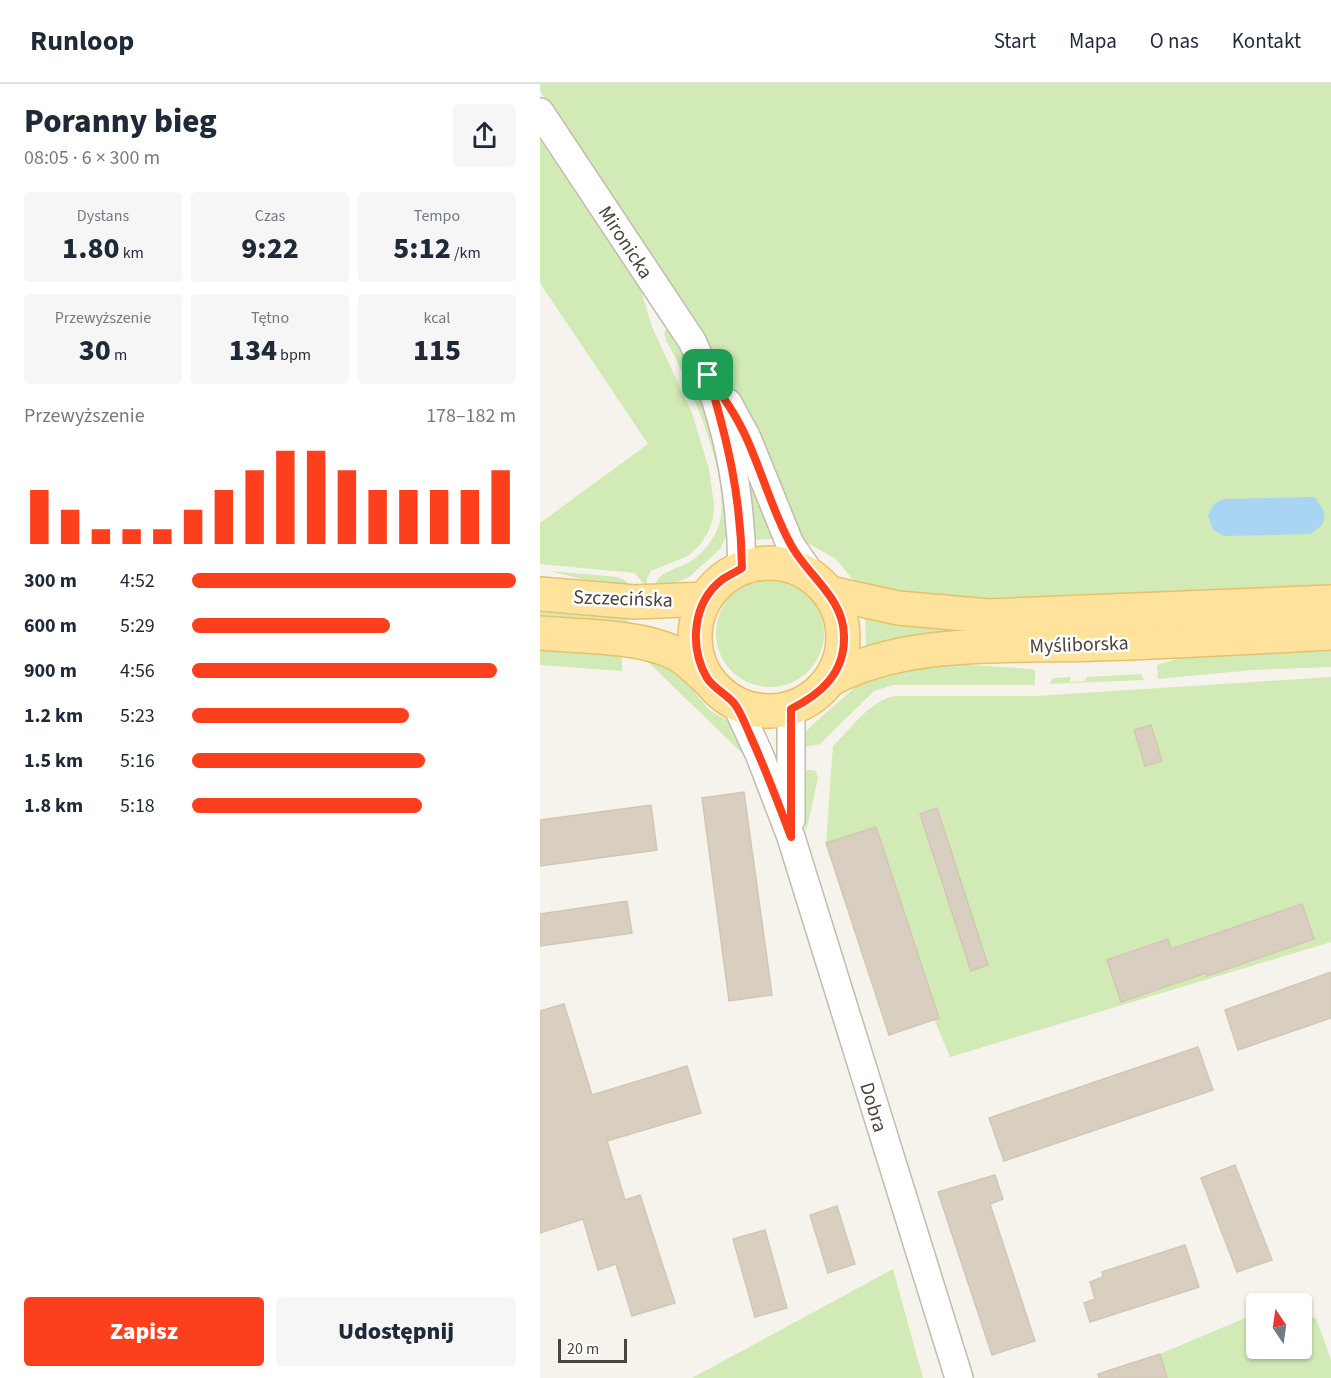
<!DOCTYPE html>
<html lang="pl">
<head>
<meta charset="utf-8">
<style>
	:root { --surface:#fff; --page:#f6f6f7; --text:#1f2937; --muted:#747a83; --line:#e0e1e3; --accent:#fc3f1d }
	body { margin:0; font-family:"Source Sans 3",sans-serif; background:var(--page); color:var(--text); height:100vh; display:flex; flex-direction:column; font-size:22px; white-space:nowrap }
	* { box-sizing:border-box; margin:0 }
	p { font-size:20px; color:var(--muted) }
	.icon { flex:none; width:33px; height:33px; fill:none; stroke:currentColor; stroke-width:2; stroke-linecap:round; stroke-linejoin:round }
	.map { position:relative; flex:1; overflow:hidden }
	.sheet { display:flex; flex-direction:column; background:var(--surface); width:540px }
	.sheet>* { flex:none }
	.needle { width:39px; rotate:347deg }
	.buttons { position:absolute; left:706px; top:1209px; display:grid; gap:12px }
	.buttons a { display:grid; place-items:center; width:66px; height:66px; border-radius:6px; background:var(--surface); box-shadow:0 2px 4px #0004; font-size:30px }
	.scale { position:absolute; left:18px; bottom:15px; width:69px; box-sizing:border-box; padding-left:6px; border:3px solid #4b4439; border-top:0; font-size:16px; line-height:21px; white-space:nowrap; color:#4b4439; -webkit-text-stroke:4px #fff; paint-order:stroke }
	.pin { position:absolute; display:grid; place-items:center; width:51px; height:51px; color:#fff; margin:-26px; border-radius:12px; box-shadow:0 3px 9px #0006 }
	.round { display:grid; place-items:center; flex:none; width:63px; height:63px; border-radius:6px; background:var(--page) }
	.head { display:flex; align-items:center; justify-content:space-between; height:102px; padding:0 24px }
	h1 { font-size:33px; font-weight:800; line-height:45px }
	.stats { display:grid; grid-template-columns:repeat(3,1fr); gap:9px; height:102px; padding:6px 24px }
	.stats div { display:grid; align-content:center; border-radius:6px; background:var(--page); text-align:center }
	.stats b { font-size:30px; font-weight:800 }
	.stats small { font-size:16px; font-weight:400 }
	.stats p { font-size:16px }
	.chart { height:168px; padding:12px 24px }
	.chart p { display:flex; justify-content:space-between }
	.chart svg { width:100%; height:108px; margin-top:6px; stroke:var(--accent); stroke-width:6 }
	.button { display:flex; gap:12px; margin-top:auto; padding:12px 24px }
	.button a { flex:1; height:69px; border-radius:6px; background:var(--accent); color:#fff; font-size:24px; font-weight:800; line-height:69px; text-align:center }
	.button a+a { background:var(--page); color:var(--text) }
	ul { padding:0 24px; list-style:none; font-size:20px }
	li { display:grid; grid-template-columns:96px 72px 1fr; align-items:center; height:45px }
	li i { height:15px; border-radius:8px; background:var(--accent) }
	header { display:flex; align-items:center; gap:36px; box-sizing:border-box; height:84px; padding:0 30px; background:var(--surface); border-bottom:2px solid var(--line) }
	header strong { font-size:28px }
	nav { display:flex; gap:33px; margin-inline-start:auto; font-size:21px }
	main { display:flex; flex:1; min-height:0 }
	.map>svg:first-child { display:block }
	.green { fill:#d2eab5 }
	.water { fill:#a9d4f2 }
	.building { fill:#d8cfc1; stroke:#d3c7b4; stroke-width:1.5 }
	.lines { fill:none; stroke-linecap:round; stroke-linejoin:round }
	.minor-casing { stroke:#c2bbae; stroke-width:30 }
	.major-casing { stroke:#e6c16a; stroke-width:36 }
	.minor { stroke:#fff; stroke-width:27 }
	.major { stroke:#ffe39c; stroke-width:33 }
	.route-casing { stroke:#fff; stroke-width:12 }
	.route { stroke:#fc3f1d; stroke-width:8 }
	.labels { text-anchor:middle; stroke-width:5; stroke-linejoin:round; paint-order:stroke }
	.street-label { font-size:20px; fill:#4b4439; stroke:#fff }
</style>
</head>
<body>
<header>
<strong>Runloop</strong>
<nav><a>Start</a><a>Mapa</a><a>O nas</a><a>Kontakt</a></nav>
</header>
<main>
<section class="sheet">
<div class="head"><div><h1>Poranny bieg</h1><p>08:05 · 6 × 300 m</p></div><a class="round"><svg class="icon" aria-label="share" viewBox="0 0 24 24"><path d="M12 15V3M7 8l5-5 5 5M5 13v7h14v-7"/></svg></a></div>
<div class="stats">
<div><p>Dystans</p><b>1.80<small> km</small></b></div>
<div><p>Czas</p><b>9:22</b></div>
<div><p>Tempo</p><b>5:12<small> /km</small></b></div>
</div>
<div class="stats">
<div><p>Przewyższenie</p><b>30<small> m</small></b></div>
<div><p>Tętno</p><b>134<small> bpm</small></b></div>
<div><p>kcal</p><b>115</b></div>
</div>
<div class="chart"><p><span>Przewyższenie</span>178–182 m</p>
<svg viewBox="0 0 160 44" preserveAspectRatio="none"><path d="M5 44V22M15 44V30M25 44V38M35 44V38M45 44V38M55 44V30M65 44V22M75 44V14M85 44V6M95 44V6M105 44V14M115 44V22M125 44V22M135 44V22M145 44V22M155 44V14"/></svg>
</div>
<ul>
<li><b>300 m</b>4:52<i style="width:100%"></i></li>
<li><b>600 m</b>5:29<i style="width:61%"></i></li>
<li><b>900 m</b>4:56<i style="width:94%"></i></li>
<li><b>1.2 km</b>5:23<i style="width:67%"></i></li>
<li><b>1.5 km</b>5:16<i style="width:72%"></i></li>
<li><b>1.8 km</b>5:18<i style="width:71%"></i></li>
</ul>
<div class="button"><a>Zapisz</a><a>Udostępnij</a></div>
</section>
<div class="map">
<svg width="791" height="1294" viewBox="0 0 791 1294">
	<rect width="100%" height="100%" fill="#f6f3ec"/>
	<g class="green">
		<polygon points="0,0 791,0 791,504 449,519 377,514 315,498 296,475 257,453 207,333 181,278 0,7"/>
		<polygon points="0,48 98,196 112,243 152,329 169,385 174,421 173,435 168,448 160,461 148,472 111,487 107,495 106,505 103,505 103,499 95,489 0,480 0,439 108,360 0,199"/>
		<path d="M127,243L154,293L178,360L191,444L180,465L149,493L128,502L114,505C117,484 143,486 158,472C168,462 177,451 180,437C190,388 149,299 126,256L124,249Z"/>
		<polygon points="203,365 237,455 209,456"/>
		<polygon points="9,487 78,493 86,497 89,502 74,503"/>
		<circle cx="230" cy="549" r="54"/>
		<polygon points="0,523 88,530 87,545 0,536"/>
		<polygon points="325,533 435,545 326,565"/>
		<polygon points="791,561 791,583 712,586 618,595 617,581 650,571"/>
		<polygon points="0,562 82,569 82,587 0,581"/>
		<polygon points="107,577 127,581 140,591 169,626 190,638 211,669 203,670"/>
		<polygon points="416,580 492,585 495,587 495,601 353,601 334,607 280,660 260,664 265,649 272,641 320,599 369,584"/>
		<polygon points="601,590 604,596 509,600 513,594 530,593 530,598 546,597 546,593"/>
		<path d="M791,593V858L410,973L334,792L286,759L293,662C311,645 331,615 356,612H496Z"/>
		<polygon points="270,686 276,687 278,694 266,748 258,689"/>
		<polygon points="353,1185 383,1294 152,1294"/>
		<polygon points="717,1229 717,1264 762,1264 762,1231 776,1234 791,1276 791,1294 627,1294 620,1270"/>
	</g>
	<path class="water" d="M774,413C788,429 789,439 770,450L684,452L673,446L668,431L674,420L683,415Z"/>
	<g class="building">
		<polygon points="611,641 622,677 605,682 594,646"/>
		<polygon points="204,708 232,911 189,917 162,714"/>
		<polygon points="111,721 117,766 0,782 0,736"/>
		<polygon points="397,724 448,881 431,887 380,730"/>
		<polygon points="336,743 399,934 349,951 286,759"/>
		<polygon points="87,817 92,849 0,862 0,830"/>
		<polygon points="762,820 774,855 667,892 666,889 581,918 567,876 628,855 631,865"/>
		<polygon points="791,888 791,934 698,966 685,926"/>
		<polygon points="24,920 52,1011 147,982 161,1029 67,1057 85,1116 100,1111 135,1219 92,1232 76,1180 58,1186 43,1135 0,1149 0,927"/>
		<polygon points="658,963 673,1006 464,1077 449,1034"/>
		<polygon points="695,1081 732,1176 697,1188 661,1094"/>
		<polygon points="455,1091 463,1115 450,1120 495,1257 452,1271 398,1108"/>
		<polygon points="297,1122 315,1180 288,1189 270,1131"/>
		<polygon points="225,1146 247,1224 215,1233 193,1155"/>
		<polygon points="645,1161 659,1203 550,1238 544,1219 555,1215 550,1198 563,1193 562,1188"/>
		<polygon points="620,1270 627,1294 559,1294 558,1290"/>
	</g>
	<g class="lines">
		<defs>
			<g id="minor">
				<path d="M0,28L152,257C186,328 201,406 202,484"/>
				<polyline points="188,319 207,354 250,460 272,492"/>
				<polyline points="196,620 220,672 251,753 419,1294"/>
				<polyline points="251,736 251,625"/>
			</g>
			<g id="major">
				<circle cx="229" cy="553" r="74"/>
				<polyline points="290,509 358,524 448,532 791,518"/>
				<polyline points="0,510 95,518 165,515"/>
				<path d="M0,549C42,553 97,551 135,569C148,576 158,586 168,596"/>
				<path d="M291,595C370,554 469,563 555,560C634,558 712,553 791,549"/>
			</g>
		</defs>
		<use href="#minor" class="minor-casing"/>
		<use href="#major" class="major-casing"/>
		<use href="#minor" class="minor"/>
		<use href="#major" class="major"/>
	</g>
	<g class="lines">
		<defs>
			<path id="route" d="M168,291C182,311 196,331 206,353C222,388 232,426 250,459C267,492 304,513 304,552C305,589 281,610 251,625V753C238,718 225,684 210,651C206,642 202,631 196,622C190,612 175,606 167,594C149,563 152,518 183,495C189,491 196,488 202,484C201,413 188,358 168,291Z"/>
		</defs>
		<use href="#route" class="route-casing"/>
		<use href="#route" class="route"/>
	</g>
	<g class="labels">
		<g class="street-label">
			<text transform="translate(86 158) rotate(57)" y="7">Mironicka</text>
			<text transform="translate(83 514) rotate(2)" y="7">Szczecińska</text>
			<text transform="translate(539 560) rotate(-2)" y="7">Myśliborska</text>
			<text transform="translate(334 1023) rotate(73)" y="7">Dobra</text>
		</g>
	</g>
</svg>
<div class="buttons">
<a><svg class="needle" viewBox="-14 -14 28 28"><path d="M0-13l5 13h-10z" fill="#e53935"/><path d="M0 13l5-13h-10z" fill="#747a83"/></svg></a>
</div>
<div class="scale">20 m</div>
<div class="pin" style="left:168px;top:291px;background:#1e9e55"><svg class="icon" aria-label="arrive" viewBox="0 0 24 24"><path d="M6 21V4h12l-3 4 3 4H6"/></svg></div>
</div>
</main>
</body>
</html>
